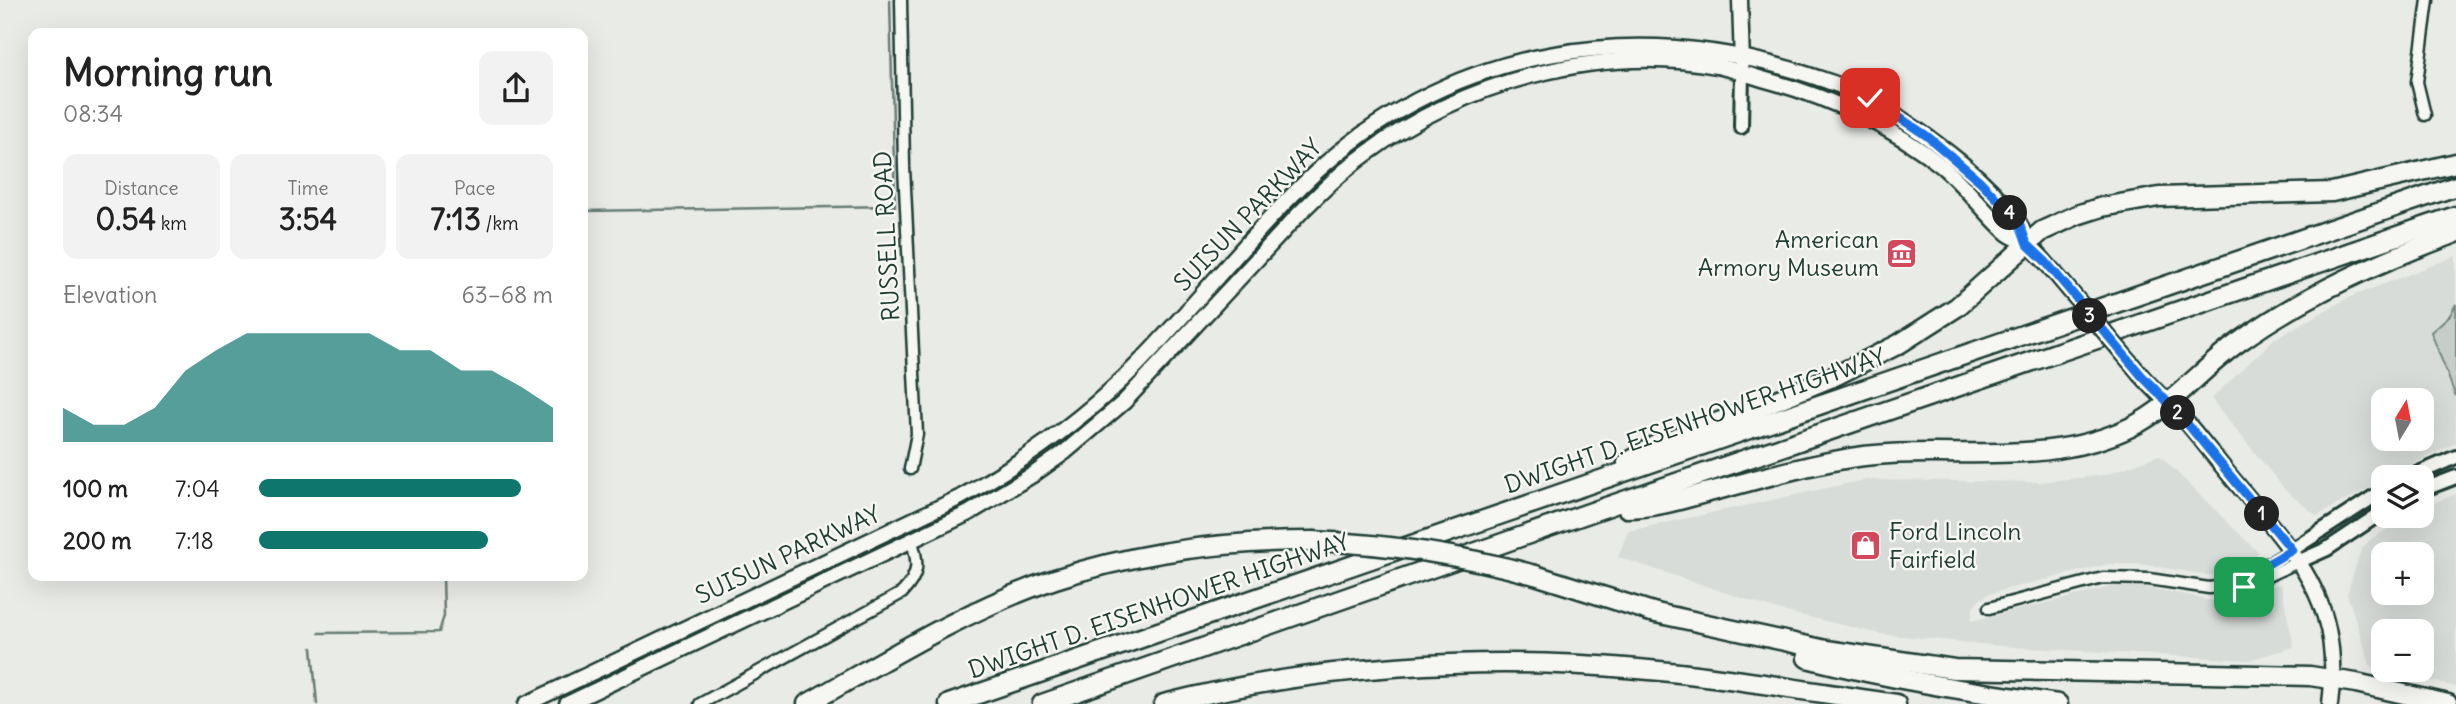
<!DOCTYPE html>
<html lang="en">
<head>
<meta charset="utf-8">
<style>
	:root { --surface:#fff; --page:#f2f2f2; --text:#222; --muted:#767676; --accent:#0f766e }
	body { margin:0; font-family:Delius,sans-serif; background:var(--page); color:var(--text); height:100vh; display:flex; flex-direction:column; font-size:26px; white-space:nowrap }
	* { box-sizing:border-box; margin:0 }
	p { font-size:23px; color:var(--muted) }
	.icon { flex:none; width:38px; height:38px; fill:none; stroke:currentColor; stroke-width:2; stroke-linecap:round; stroke-linejoin:round }
	.map { position:relative; flex:1; overflow:hidden }
	.drawer { position:absolute; left:28px; top:28px; width:560px; height:553px; display:flex; flex-direction:column; background:var(--surface); border-radius:14px; box-shadow:0 7px 28px #0002 }
	.drawer>* { flex:none }
	.needle { width:46px; rotate:10deg }
	.controls { position:absolute; left:2371px; top:388px; display:grid; gap:14px }
	.controls a { display:grid; place-items:center; width:63px; height:63px; border-radius:14px; background:var(--surface); box-shadow:0 7px 28px #0002; font-size:35px }
	.pin { position:absolute; display:grid; place-items:center; width:60px; height:60px; color:#fff; margin:-30px; border-radius:14px; box-shadow:0 4px 10px #0006 }
	.km { position:absolute; width:35px; height:35px; margin:-18px; border-radius:50%; background:#222; color:#fff; font-size:19px; line-height:35px; text-align:center }
	.round { display:grid; place-items:center; flex:none; width:74px; height:74px; border-radius:14px; background:var(--page) }
	.head { display:flex; align-items:center; justify-content:space-between; height:119px; padding:0 35px }
	h1 { font-size:38px; font-weight:800; line-height:52px }
	.figures { display:grid; grid-template-columns:repeat(3,1fr); gap:10px; height:119px; padding:7px 35px }
	.figures div { display:grid; align-content:center; border-radius:14px; background:var(--page); text-align:center }
	.figures b { font-size:30px; font-weight:800 }
	.figures small { font-size:19px; font-weight:400 }
	.figures p { font-size:19px }
	.chart { height:196px; padding:14px 35px }
	.chart p { display:flex; justify-content:space-between }
	.chart svg { width:100%; height:126px; margin-top:7px; fill:var(--accent); opacity:.7 }
	ul { padding:0 35px; list-style:none; font-size:23px }
	li { display:grid; grid-template-columns:112px 84px 1fr; align-items:center; height:52px }
	li i { height:18px; border-radius:9px; background:var(--accent) }
	.map>svg:first-child { display:block }
	.built { fill:#d8dcd8; fill-rule:evenodd }
	.green { fill:#c7cec9; stroke:#73867e; stroke-width:2 }
	.lines { fill:none; stroke-linecap:round; stroke-linejoin:round }
	.stream { stroke:#687c75; stroke-width:2.5 }
	.minor-casing { stroke:#1f3d34; stroke-width:15 }
	.tertiary-casing { stroke:#1f3d34; stroke-width:18 }
	.secondary-casing { stroke:#1f3d34; stroke-width:19 }
	.motorway-casing { stroke:#1f3d34; stroke-width:23 }
	.minor { stroke:#f6f6f2; stroke-width:10 }
	.tertiary { stroke:#f6f6f2; stroke-width:12 }
	.secondary { stroke:#f6f6f2; stroke-width:14 }
	.motorway { stroke:#f6f6f2; stroke-width:18 }
	.secondary-bridge-casing { stroke:#1f3d34; stroke-width:19; stroke-linecap:butt }
	.motorway-bridge-casing { stroke:#1f3d34; stroke-width:23; stroke-linecap:butt }
	.secondary-bridge { stroke:#f6f6f2; stroke-width:14 }
	.motorway-bridge { stroke:#f6f6f2; stroke-width:18 }
	.route-casing { stroke:#fff; stroke-width:14 }
	.route { stroke:#1a73e8; stroke-width:9 }
	.labels { text-anchor:middle; stroke-width:5; stroke-linejoin:round; paint-order:stroke }
	.street-label { font-size:24px; fill:#1f3d34; stroke:#f6f6f2 }
	.poi-label { font-size:24px; fill:#1f3d34; stroke:#f6f6f2; text-anchor:end }
</style>
</head>
<body>
<div class="map">
<svg width="2456" height="704" viewBox="0 0 2456 704">
	<rect width="100%" height="100%" fill="#e9ebe7"/>
	<filter id="ink" filterUnits="userSpaceOnUse"><feTurbulence type="fractalNoise" baseFrequency=".0143" numOctaves="2"/><feDisplacementMap in="SourceGraphic" scale="14" xChannelSelector="R" yChannelSelector="G"/><feConvolveMatrix kernelMatrix="1 2 1 2 8 2 1 2 1" color-interpolation-filters="sRGB"/></filter>
	<g filter="url(#ink)">
		<g class="built">
			<path d="M2456,256V304L2450,315L2431,333L2456,397V443L2384,478L2383,480L2317,516L2286,491L2211,399L2274,339L2348,298ZM2384,401H2422V439H2384Z"/>
			<polygon points="2159,455 2258,552 2252,567 2231,573 2207,575 2141,564 2109,564 1988,594 1976,603 1973,609 1971,621 2116,586 2144,587 2203,598 2204,600 2214,600 2241,597 2274,585 2281,585 2294,647 2249,660 2011,647 1881,634 1778,610 1618,557 1628,531 1864,480 2039,482 2105,475"/>
			<path d="M2456,494V687L2384,670H2422V632H2384V670L2371,667L2347,594L2361,549L2372,538L2410,516H2422V509L2431,504ZM2384,555H2422V593H2384Z"/>
		</g>
		<polygon class="green" points="2456,304 2456,397 2431,332 2450,315"/>
		<g class="lines">
			<g class="stream">
				<polyline points="583,211 895,206 890,0"/>
				<polyline points="319,633 439,632 444,616 443,576"/>
				<polyline points="312,648 317,704"/>
			</g>
			<defs>
				<g id="minor">
					<polyline points="901,0 904,167 917,434 910,469"/>
					<polyline points="2425,115 2417,82 2428,0"/>
					<polyline points="2231,585 2292,550"/>
					<polyline points="1989,608 2103,578 2149,579 2209,588 2231,585 2244,587 2300,561"/>
					<path d="M700,704L902,593C919,575 919,564 912,542"/>
				</g>
				<g id="tertiary">
					<polyline points="1741,127 1742,72"/>
					<polyline points="2407,478 2456,457"/>
					<polyline points="2422,490 2456,477"/>
					<polyline points="2292,550 2384,490"/>
					<polyline points="2300,561 2327,549 2384,511"/>
				</g>
				<g id="secondary">
					<polyline points="1740,0 1742,64"/>
					<path d="M2141,375C2154,390 2169,403 2182,417C2203,441 2222,467 2243,491C2301,561 2343,606 2330,704"/>
					<path d="M526,704L961,497C1026,460 1085,418 1137,365C1198,303 1251,233 1314,174C1454,44 1642,17 1818,78C1835,83 1851,90 1867,97C1878,103 1889,111 1900,118C1942,146 1986,179 2017,220C2022,227 2024,236 2027,244"/>
					<path d="M567,704L969,513L1034,474L1065,452L1124,402L1299,214C1320,193 1341,172 1366,154C1462,83 1597,44 1717,66C1736,70 1754,77 1773,82C1833,99 1895,128 1943,167C1966,187 1984,211 2006,232C2012,238 2022,239 2028,245C2038,252 2046,263 2054,272"/>
				</g>
				<g id="motorway">
					<polyline points="1627,463 1656,445 1762,406 1835,376 1899,344 1957,307 2042,231 2077,215 2102,207 2159,197 2332,192 2456,163"/>
					<path d="M1627,508C1654,508 1680,500 1705,493C1749,482 1794,468 1839,460C1936,441 2039,472 2131,427C2172,407 2202,368 2239,342C2304,295 2381,261 2456,233"/>
					<polyline points="1535,575 1656,613"/>
					<polyline points="1647,611 1826,650 1954,669 2310,676 2356,683 2448,704"/>
					<path d="M1807,658C1889,679 1973,692 2058,704"/>
					<path d="M807,704C887,659 967,609 1055,579C1138,552 1225,541 1313,541"/>
					<polyline points="949,704 2456,186"/>
					<polyline points="1042,704 1606,507 2456,216"/>
					<path d="M1164,704C1317,665 1481,655 1638,669C1724,676 1811,692 1896,704"/>
				</g>
			</defs>
			<use href="#minor" class="minor-casing"/>
			<use href="#tertiary" class="tertiary-casing"/>
			<use href="#secondary" class="secondary-casing"/>
			<use href="#motorway" class="motorway-casing"/>
			<use href="#minor" class="minor"/>
			<use href="#tertiary" class="tertiary"/>
			<use href="#secondary" class="secondary"/>
			<use href="#motorway" class="motorway"/>
			<defs>
				<polyline id="secondary-bridge" points="2054,272 2141,375"/>
				<path id="motorway-bridge" d="M1313,541C1388,544 1462,555 1535,575"/>
			</defs>
			<use href="#secondary-bridge" class="secondary-bridge-casing"/>
			<use href="#motorway-bridge" class="motorway-bridge-casing"/>
			<use href="#secondary-bridge" class="secondary-bridge"/>
			<use href="#motorway-bridge" class="motorway-bridge"/>
		</g>
	</g>
	<g class="lines" filter="url(#ink)">
		<defs>
			<polyline id="route" points="1870,98 1927,136 1980,181 2019,222 2027,244 2045,261 2141,375 2180,415 2292,550 2231,585 2244,587"/>
		</defs>
		<use href="#route" class="route-casing"/>
		<use href="#route" class="route"/>
	</g>
	<defs>
		<symbol id="museum-square" viewBox="-11 -11 22 22"><rect x="-9" y="-9" width="18" height="18" rx="4" fill="#d1495b" stroke="#f6f6f2"/><path d="M0-6L6-3V-2H-6V-3ZM-5-1h2V3h-2ZM-1-1h2V3h-2ZM3-1h2V3H3ZM-6 4H6V6H-6Z" fill="#fff"/></symbol>
		<symbol id="shop-square" viewBox="-11 -11 22 22"><rect x="-9" y="-9" width="18" height="18" rx="4" fill="#d1495b" stroke="#f6f6f2"/><path d="M-5-2.5h2.3a2.7 3.5 0 0 1 5.4 0H5L5.5 6h-11ZM-1.5-2.5h3a1.5 2.3 0 0 0-3 0Z" fill="#fff"/></symbol>
	</defs>
	<g fill-rule="evenodd">
		<use href="#museum-square" x="1884" y="236" width="35" height="35"/>
		<use href="#shop-square" x="1848" y="528" width="35" height="35"/>
	</g>
	<g class="labels">
		<g class="street-label">
			<text transform="translate(1248 215) rotate(-46)" y="8">SUISUN PARKWAY</text>
			<text transform="translate(887 236) rotate(-93)" y="8">RUSSELL ROAD</text>
			<text transform="translate(1695 421) rotate(-19)" y="8">DWIGHT D. EISENHOWER HIGHWAY</text>
			<text transform="translate(788 555) rotate(-25)" y="8">SUISUN PARKWAY</text>
			<text transform="translate(1159 606) rotate(-19)" y="8">DWIGHT D. EISENHOWER HIGHWAY</text>
		</g>
		<g class="poi-label">
			<text x="1879" y="248">American<tspan x="1879" dy="28">Armory Museum</tspan></text>
			<text x="1889" y="540" text-anchor="start">Ford Lincoln<tspan x="1889" dy="28">Fairfield</tspan></text>
		</g>
	</g>
</svg>
<div class="controls">
<a><svg class="needle" viewBox="-14 -14 28 28"><path d="M0-13l5 13h-10z" fill="#e53935"/><path d="M0 13l5-13h-10z" fill="#767676"/></svg></a>
<a><svg class="icon" aria-label="layers" viewBox="0 0 24 24"><path d="M12 4l9 5-9 5-9-5zM3 14l9 5 9-5"/></svg></a>
<a>+</a>
<a>−</a>
</div>
<div class="pin" style="left:2244px;top:587px;background:#1e9e55"><svg class="icon" aria-label="arrive" viewBox="0 0 24 24"><path d="M6 21V4h12l-3 4 3 4H6"/></svg></div>
<div class="pin" style="left:1870px;top:98px;background:#d93025"><svg class="icon" aria-label="check" viewBox="0 0 24 24"><path d="M5 12l5 5 9-10"/></svg></div>
<b class="km" style="left:2262px;top:514px">1</b>
<b class="km" style="left:2178px;top:413px">2</b>
<b class="km" style="left:2090px;top:316px">3</b>
<b class="km" style="left:2010px;top:213px">4</b>
<section class="drawer">
<div class="head"><div><h1>Morning run</h1><p>08:34</p></div><a class="round"><svg class="icon" aria-label="share" viewBox="0 0 24 24"><path d="M12 15V3M7 8l5-5 5 5M5 13v7h14v-7"/></svg></a></div>
<div class="figures">
<div><p>Distance</p><b>0.54<small> km</small></b></div>
<div><p>Time</p><b>3:54</b></div>
<div><p>Pace</p><b>7:13<small> /km</small></b></div>
</div>
<div class="chart"><p><span>Elevation</span>63–68 m</p>
<svg viewBox="0 0 160 44" preserveAspectRatio="none"><path d="M0 44V32L10 38L20 38L30 32L40 19L50 12L60 6L70 6L80 6L90 6L100 6L110 12L120 12L130 19L140 19L150 25L160 32V44z"/></svg>
</div>
<ul>
<li><b>100 m</b>7:04<i style="width:89%"></i></li>
<li><b>200 m</b>7:18<i style="width:78%"></i></li>
</ul>
</section>
</div>
</body>
</html>
